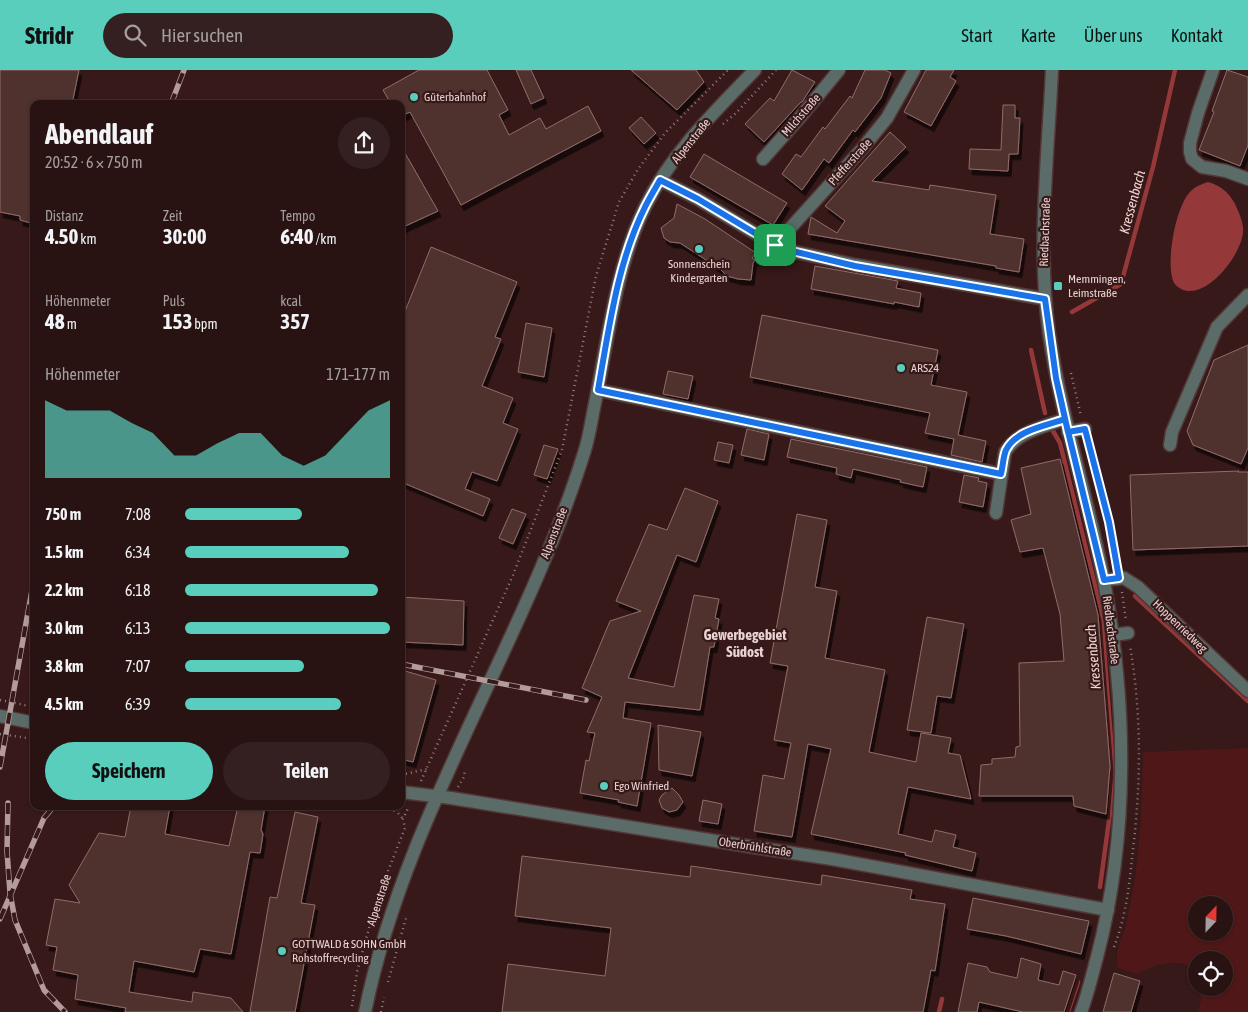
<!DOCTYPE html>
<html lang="de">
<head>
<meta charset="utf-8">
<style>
	:root { --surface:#281312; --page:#342020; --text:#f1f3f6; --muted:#a59e9f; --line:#443232; --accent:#5acebd }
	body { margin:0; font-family:"Asap Condensed",sans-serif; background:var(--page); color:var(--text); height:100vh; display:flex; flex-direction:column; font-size:19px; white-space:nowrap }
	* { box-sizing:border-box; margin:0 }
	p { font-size:16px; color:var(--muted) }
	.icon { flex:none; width:28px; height:28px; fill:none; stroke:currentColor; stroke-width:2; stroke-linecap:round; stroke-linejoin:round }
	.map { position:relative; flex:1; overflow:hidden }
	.sheet { position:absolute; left:30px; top:30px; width:375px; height:710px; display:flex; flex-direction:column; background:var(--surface); border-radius:10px; box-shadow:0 1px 4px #0004,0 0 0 1px var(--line) }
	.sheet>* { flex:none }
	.needle { width:32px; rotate:22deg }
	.controls { position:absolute; left:1188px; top:826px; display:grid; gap:10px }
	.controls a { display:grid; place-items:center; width:45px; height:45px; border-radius:50%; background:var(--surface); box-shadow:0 1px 4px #0004,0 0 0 1px var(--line); font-size:25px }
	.pin { position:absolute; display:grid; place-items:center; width:42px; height:42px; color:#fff; margin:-21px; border-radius:10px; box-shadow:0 2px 8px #0006 }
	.round { display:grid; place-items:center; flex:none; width:52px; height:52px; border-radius:26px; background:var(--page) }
	.head { display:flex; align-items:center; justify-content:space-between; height:85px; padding:0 15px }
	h1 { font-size:28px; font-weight:700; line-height:38px }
	.figures { display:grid; grid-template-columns:repeat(3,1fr); gap:8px; height:85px; padding:5px 15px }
	.figures div { display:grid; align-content:center }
	.figures b { font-size:21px; font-weight:700 }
	.figures small { font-size:14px; font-weight:400 }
	.figures p { font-size:14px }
	.chart { height:140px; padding:10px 15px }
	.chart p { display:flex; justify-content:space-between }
	.chart svg { width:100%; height:90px; margin-top:5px; fill:var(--accent); opacity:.7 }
	.cta { display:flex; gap:10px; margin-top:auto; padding:10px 15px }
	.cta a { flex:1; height:58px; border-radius:30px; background:var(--accent); color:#111; font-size:20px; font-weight:700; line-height:58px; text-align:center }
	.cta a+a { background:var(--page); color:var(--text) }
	ul { padding:0 15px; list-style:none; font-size:16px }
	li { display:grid; grid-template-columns:80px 60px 1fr; align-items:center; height:38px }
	li i { height:12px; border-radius:6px; background:var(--accent) }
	header { display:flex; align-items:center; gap:30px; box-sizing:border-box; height:70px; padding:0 25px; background:var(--accent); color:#111 }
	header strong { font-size:24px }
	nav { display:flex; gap:28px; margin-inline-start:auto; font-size:18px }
	.search { width:350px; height:45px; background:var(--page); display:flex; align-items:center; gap:12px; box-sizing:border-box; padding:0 18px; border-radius:28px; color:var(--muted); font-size:19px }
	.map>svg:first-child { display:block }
	.green { fill:#4f1718; fill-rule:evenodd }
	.water { fill:#953839 }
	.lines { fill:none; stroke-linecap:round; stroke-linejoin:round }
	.stream { stroke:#953839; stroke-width:4.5 }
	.building { fill:#50302f; stroke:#916c6a; filter:url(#shadow) }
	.minor-casing { stroke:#523736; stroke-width:15 }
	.path { stroke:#987f7e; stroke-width:2.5; stroke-dasharray:1 4; stroke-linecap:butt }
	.minor { stroke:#5a6b68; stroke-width:12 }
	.rail-casing { stroke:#b29b9a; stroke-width:5.5 }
	.rail { stroke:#361918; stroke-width:4; stroke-dasharray:11; stroke-linecap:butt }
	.route-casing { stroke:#fff; stroke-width:10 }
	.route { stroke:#1a73e8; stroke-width:6 }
	.poi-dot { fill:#5acebd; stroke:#361918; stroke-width:2 }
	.labels { text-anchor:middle; stroke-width:4.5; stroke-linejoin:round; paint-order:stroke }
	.poi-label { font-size:12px; fill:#e8d3d2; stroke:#361918; text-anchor:start }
	.street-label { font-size:12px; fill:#e8d3d2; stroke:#361918 }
	.water-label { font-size:14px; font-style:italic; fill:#f2d7d5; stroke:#361918 }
	.quarter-label { font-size:15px; font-weight:bold; fill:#e8d3d2; stroke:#361918 }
</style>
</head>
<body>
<header>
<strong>Stridr</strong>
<div class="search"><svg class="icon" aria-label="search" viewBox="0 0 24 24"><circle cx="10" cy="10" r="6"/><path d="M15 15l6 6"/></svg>Hier suchen</div>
<nav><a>Start</a><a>Karte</a><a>Über uns</a><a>Kontakt</a></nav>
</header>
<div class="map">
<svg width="1248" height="942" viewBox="0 0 1248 942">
	<defs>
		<filter id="shadow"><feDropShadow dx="3" dy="5.5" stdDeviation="0" flood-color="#0009"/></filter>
	</defs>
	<rect width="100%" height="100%" fill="#361918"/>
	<path class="green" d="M1248,678V942H1198L1201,931V918H1224V890H1196V902C1193,900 1189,896 1186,895C1172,889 1150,896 1138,904L1118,898C1113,883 1123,869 1126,854C1140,798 1142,739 1143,682ZM1196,835H1224V862H1196Z"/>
	<path class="water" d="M1208,112C1221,116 1227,121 1234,132C1238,140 1242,149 1243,157C1246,180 1207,232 1181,219C1176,216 1173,213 1172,207C1167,187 1176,135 1191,121C1196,116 1202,114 1208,112Z"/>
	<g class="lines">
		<g class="stream">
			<polyline points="1072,242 1121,214 1153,97 1175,0"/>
			<polyline points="1031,280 1045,343"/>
			<polyline points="1053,361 1060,373 1101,540 1113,696 1110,743 1100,817"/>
			<polyline points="1135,526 1248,631"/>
			<polyline points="939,942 942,929"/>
			<polyline points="1068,942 1078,912"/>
		</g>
	</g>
	<g class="building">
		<polygon points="0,0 79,0 72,34 34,34 34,154 20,150 20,146 0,142"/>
		<polygon points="419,0 487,0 508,40 499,45 509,65 540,48 546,59 588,36 601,61 461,135 410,42 401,46 401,34 391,34 383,20"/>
		<polygon points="516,0 531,0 544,28 531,34"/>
		<polygon points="631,0 696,0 704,12 677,40"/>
		<polygon points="792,0 815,12 802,32 801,32 764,72 745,54 770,28 774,31"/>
		<polygon points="865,0 885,0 891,3 881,28 855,62 853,60 829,93 824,89 802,120 782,104 796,84 801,87 823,57 825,59 850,26 852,28"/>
		<polygon points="926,0 954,0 950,7 956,11 931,56 904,42"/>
		<polygon points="1227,0 1248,7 1248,75 1240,96 1199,80 1214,42 1212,41"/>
		<polygon points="1003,35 1015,35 1015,48 1020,48 1018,84 1009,84 1008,101 969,99 970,79 1001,80"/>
		<polygon points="641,47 656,63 644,74 629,58"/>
		<polygon points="890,62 906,77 872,111 929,120 930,115 996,125 990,164 1024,169 1019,202 996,198 996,196 808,164 811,147 837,163 845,151 825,136"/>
		<polygon points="401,76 438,141 401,158"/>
		<polygon points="704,84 787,133 773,155 690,107"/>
		<polygon points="677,134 705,149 756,183 752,188 755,190 753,193 751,210 738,209 727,206 720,199 680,173 670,172 664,168 661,158 674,148"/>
		<polygon points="431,177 517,212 495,267 501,269 482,316 513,328 503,353 518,359 497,411 472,402 465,419 490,429 483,446 401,412 401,251"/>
		<polygon points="815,196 898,211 896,218 921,223 919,237 894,232 894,234 811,219"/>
		<polygon points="762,245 938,280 931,315 967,322 958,365 986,371 982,392 951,385 954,369 925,363 930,343 750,307"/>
		<polygon points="526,253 552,258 544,307 518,302"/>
		<polygon points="1248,275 1248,378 1241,394 1193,375 1187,361 1214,290"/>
		<polygon points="668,301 693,306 688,329 663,324"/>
		<polygon points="747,359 769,364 764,390 741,385"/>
		<polygon points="791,369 927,397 923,417 900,412 901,410 853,399 851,408 836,404 837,398 787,387"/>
		<polygon points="718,372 733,375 729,393 714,390"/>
		<polygon points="544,375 558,379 547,409 534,405"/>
		<polygon points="1060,389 1098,545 1110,696 1106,744 1074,736 1073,726 979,726 981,695 992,694 992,689 1015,687 1016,677 1020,676 1019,593 1064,591 1060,544 1043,478 1020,482 1011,450 1031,444 1021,398"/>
		<polygon points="1239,401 1238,402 1248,402 1248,476 1133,480 1130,405"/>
		<polygon points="964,405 979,408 978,411 987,413 983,437 959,432"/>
		<polygon points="685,418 718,431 696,492 677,485 628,608 674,617 694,525 719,529 715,548 719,549 714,577 710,577 700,640 625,632 623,648 651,653 637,736 618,732 619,730 580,723 586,690 589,691 595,663 587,662 602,627 582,618 610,551 641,541 616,531 649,454 667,460"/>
		<polygon points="512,439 526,444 513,474 499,468"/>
		<polygon points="797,444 827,450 815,517 837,521 825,588 885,600 869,682 916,692 921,663 951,668 948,683 960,685 971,729 908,717 898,764 932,772 935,760 956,765 953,777 976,783 972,801 905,785 906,783 811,764 831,679 808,674 792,767 754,761 763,705 784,709 791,673 774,670 788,596 770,593"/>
		<polygon points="401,527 464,531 463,575 401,572"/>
		<polygon points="927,547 964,554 951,628 937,626 931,663 907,660"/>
		<polygon points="405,601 436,610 413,692 401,689 401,614"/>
		<polygon points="658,655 701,662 692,706 659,700"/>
		<polygon points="672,718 679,725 683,732 677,740 669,742 662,738 659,730 662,725"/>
		<polygon points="703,730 722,734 718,754 699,751"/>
		<polygon points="131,736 170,736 165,764 229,776 238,736 265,736 261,760 263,764 260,783 250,782 231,884 200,879 194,902 134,891 129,922 192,932 193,922 231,928 243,942 125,942 126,938 75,929 78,905 53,900 57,877 46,875 55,829 80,833 69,815 99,763 125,767"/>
		<polygon points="295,742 318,747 301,833 315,835 295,942 250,942 270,827 277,828"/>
		<polygon points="522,786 690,807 691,796 821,815 822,805 912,820 910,829 945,834 935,901 931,900 923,942 502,942 508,894 605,906 611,858 515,846"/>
		<polygon points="973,828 1089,851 1081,884 1006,866 967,859"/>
		<polygon points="1021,888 1041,894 1038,910 1059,915 1063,901 1076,905 1064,942 1023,942 979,932 977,942 958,942 968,893 987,897 990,902 1017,908"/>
		<polygon points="1114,903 1140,911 1131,942 1103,942"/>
	</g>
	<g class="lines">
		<defs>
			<g id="minor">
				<path d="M1052,0C1048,86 1037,177 1049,263C1061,347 1088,428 1104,511C1127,634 1129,765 1097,887C1092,905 1088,924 1081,942"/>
				<polyline points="1213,0 1198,43 1190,73 1190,82 1192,89 1202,97 1226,101 1248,109"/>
				<polyline points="763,89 802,45 839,0"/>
				<polyline points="660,110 698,129 775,175 791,181 855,195 1045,229"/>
				<polyline points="775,175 861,80 887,48 914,0"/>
				<polyline points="598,320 1001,404"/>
				<polyline points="1068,362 1085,359"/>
				<polyline points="1170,375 1172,362 1217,257 1248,225"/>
				<path d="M996,443L1005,382C1018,361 1044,357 1065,349"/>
				<polyline points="1104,510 1124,508 1138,517 1248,621"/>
				<polyline points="1113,565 1128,563"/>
				<polyline points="0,646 34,653"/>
				<polyline points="401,722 451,728 753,777 832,789 1108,840"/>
				<path d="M365,942C405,744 524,575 584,383C589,368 591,353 594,338C608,271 615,199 645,137C671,84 714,42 755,0"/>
			</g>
		</defs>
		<use href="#minor" class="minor-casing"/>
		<g class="path">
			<polyline points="723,54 736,43 776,0"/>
			<polyline points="1071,303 1081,346"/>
			<polyline points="1088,370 1109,452 1117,497"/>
			<polyline points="1122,522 1126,551"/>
			<polyline points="0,630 34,637"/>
			<polyline points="0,664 34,669"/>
			<polyline points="401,704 405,704 427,699"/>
			<polyline points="421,711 513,505 562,380 596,206 619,132 638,99 665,63 728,0"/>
			<polyline points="458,717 464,707 465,699"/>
			<polyline points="385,736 398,743 403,749"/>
			<path d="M1114,877C1125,849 1129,819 1132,788C1141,717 1142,646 1130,576"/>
			<polyline points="388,912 406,848"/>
			<polyline points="352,936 357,902 377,829 405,758 403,749 409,736"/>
			<polyline points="381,942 384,927"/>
		</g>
		<use href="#minor" class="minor"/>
		<defs>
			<g id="rail">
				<polyline points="171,34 184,0"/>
				<polyline points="401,594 586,630"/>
				<polyline points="0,697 34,509"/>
				<polyline points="8,733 7,781 10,823 15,850 44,920 65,942"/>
				<polyline points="0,849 44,748 54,736"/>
			</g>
		</defs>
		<use href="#rail" class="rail-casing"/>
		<use href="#rail" class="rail"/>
	</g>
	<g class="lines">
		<defs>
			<path id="route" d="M775,175L698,129L660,110C655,119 650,127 645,137C617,193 609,259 598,320L1001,404C1003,396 1003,387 1006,380C1016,360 1046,356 1065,349C1078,403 1091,456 1104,510L1119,508L1109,452L1085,359L1068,362L1056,308L1045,229L855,196L792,181L775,175"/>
		</defs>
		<use href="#route" class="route-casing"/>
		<use href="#route" class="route"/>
	</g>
	<g class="poi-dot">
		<circle cx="414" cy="27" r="5"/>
		<circle cx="699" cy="179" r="5"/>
		<rect x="1053" y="211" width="10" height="10" rx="2.5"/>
		<circle cx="901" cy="298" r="5"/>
		<circle cx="604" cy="716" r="5"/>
		<circle cx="282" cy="881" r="5"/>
	</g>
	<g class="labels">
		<g class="poi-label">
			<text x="424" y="31">Güterbahnhof</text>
			<text x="699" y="198" text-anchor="middle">Sonnenschein<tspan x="699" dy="14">Kindergarten</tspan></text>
			<text x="1068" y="213">Memmingen,<tspan x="1068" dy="14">Leimstraße</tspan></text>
			<text x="911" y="302">ARS24</text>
			<text x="614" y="720">Ego Winfried</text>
			<text x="292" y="878">GOTTWALD &amp; SOHN GmbH<tspan x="292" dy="14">Rohstoffrecycling</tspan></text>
		</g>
		<g class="street-label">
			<text transform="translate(801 45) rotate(-49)" y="4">Milchstraße</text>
			<text transform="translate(691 71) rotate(-51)" y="4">Alpenstraße</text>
			<text transform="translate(850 92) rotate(-48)" y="4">Pfefferstraße</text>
			<text transform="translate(1045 162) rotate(-88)" y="4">Riedbachstraße</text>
			<text transform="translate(554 463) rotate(-69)" y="4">Alpenstraße</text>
			<text transform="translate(1180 556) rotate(44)" y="4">Hoppenriedweg</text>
			<text transform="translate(1111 560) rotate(83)" y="4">Riedbachstraße</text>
			<text transform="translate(755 777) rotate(9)" y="4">Oberbrühlstraße</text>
			<text transform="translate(379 830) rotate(-72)" y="4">Alpenstraße</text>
		</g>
		<g class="water-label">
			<text transform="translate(1132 132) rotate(-75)" y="5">Kressenbach</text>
			<text transform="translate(1093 587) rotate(-95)" y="5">Kressenbach</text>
		</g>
		<g class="quarter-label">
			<text x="745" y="570">Gewerbegebiet<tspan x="745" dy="17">Südost</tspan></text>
		</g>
	</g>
</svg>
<div class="controls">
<a><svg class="needle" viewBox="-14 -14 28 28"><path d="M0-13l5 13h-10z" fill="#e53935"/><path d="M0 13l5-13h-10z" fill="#a59e9f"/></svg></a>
<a><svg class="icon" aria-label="locate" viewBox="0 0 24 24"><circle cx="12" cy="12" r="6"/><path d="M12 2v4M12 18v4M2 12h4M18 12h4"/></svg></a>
</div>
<div class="pin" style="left:775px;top:175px;background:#1e9e55"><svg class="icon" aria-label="arrive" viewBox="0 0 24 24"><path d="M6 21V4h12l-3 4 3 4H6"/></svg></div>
<section class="sheet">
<div class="head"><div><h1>Abendlauf</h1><p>20:52 · 6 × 750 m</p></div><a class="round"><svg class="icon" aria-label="share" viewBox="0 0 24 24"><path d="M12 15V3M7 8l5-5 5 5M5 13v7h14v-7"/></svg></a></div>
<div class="figures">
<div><p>Distanz</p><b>4.50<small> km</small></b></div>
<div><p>Zeit</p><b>30:00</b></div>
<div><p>Tempo</p><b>6:40<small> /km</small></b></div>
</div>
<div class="figures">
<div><p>Höhenmeter</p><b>48<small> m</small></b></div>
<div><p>Puls</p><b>153<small> bpm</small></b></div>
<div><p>kcal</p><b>357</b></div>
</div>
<div class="chart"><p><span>Höhenmeter</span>171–177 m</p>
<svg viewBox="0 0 160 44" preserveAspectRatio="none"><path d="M0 44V6L10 11L20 11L30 11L40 17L50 22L60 33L70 33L80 27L90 22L100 22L110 33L120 38L130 33L140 22L150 11L160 6V44z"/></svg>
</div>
<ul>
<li><b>750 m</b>7:08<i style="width:57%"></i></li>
<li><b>1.5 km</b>6:34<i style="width:80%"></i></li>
<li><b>2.2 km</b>6:18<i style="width:94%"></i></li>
<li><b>3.0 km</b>6:13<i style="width:100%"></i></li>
<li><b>3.8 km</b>7:07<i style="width:58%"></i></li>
<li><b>4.5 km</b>6:39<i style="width:76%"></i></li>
</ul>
<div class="cta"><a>Speichern</a><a>Teilen</a></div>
</section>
</div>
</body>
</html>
